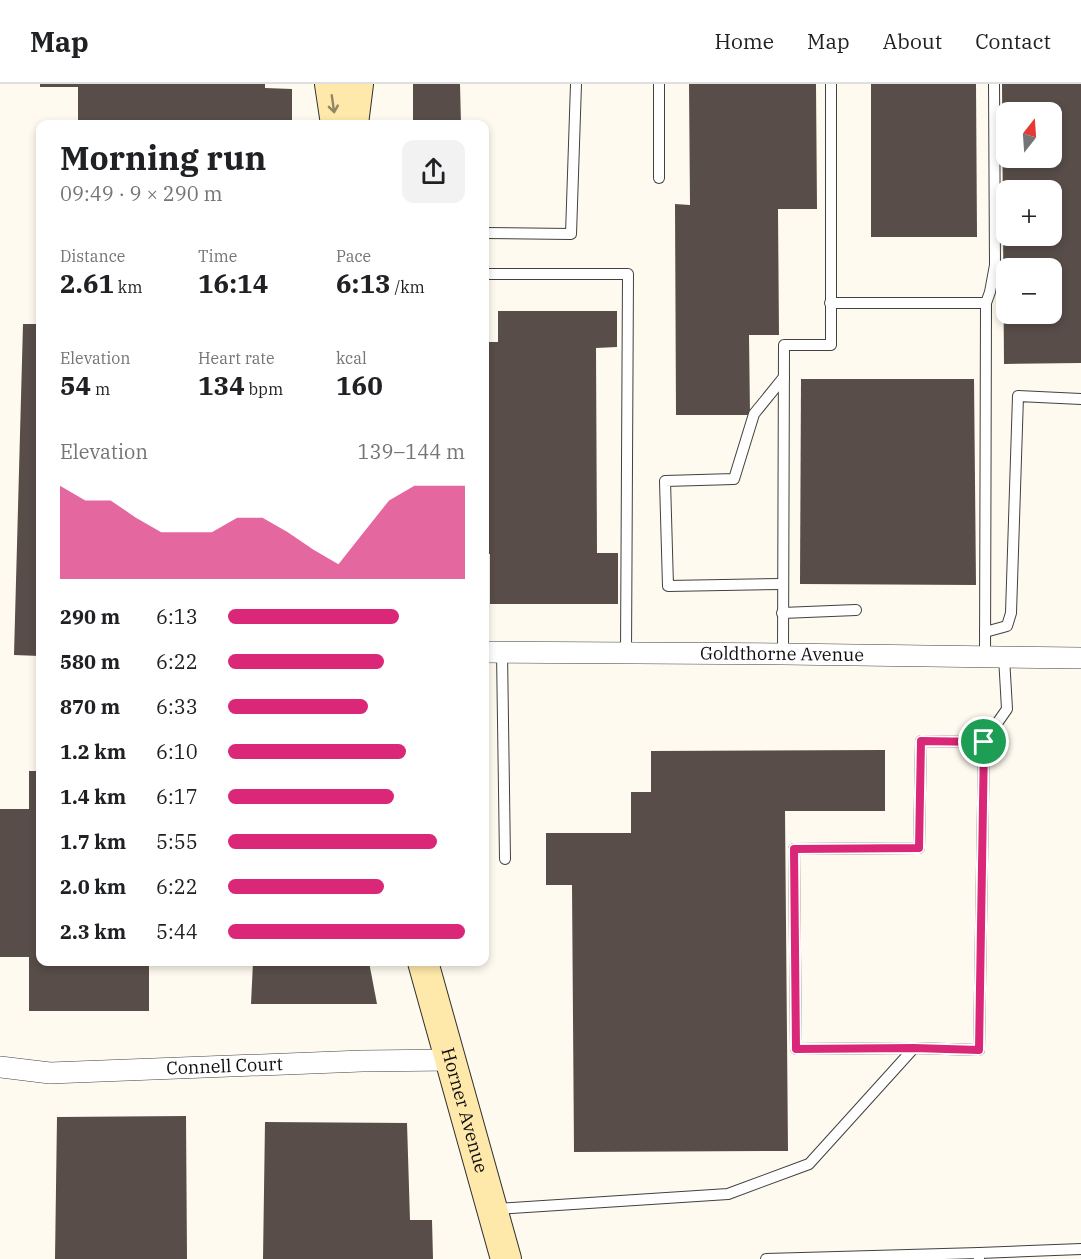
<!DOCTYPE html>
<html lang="en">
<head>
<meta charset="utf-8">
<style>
	:root { --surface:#fff; --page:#f2f2f2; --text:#202124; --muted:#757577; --line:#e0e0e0; --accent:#db2777 }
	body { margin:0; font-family:"IBM Plex Serif",serif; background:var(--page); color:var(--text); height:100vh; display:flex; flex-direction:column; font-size:22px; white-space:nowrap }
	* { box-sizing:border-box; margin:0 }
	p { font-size:20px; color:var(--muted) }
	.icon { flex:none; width:33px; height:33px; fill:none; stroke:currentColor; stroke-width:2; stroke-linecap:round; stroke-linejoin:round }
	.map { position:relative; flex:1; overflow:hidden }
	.side { position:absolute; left:36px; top:36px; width:453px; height:846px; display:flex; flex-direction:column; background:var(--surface); border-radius:12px; box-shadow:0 3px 9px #0003 }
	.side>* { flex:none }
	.needle { width:39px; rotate:17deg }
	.controls { position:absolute; left:996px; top:18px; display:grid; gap:12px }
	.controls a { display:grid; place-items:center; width:66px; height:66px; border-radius:12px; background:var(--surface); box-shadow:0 3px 9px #0003; font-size:30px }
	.pin { position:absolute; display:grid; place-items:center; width:51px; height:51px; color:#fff; margin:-26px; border:3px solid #fff; border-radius:50%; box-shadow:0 2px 6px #0007 }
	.round { display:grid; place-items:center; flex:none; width:63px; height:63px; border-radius:12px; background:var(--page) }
	.head { display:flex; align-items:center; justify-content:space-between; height:102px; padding:0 24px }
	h1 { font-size:33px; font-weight:800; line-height:45px }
	.metrics { display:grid; grid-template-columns:repeat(3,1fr); gap:9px; height:102px; padding:6px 24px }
	.metrics div { display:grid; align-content:center }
	.metrics b { font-size:26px; font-weight:800 }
	.metrics small { font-size:16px; font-weight:400 }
	.metrics p { font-size:16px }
	.chart { height:168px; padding:12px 24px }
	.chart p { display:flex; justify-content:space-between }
	.chart svg { width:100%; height:108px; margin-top:6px; fill:var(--accent); opacity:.7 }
	ul { padding:0 24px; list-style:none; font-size:20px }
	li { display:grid; grid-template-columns:96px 72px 1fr; align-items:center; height:45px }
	li i { height:15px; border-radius:8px; background:var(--accent) }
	header { display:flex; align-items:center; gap:36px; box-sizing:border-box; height:84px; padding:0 30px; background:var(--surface); border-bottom:2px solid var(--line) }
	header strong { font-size:28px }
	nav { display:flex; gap:33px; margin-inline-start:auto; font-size:21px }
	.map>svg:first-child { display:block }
	.building { fill:#584d49; fill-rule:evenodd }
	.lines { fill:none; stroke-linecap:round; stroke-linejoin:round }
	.lane-casing { stroke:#414141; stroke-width:12 }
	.street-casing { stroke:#414141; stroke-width:22 }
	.secondary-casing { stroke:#303030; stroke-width:32 }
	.lane { stroke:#fff; stroke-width:10 }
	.street { stroke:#fff; stroke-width:21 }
	.secondary { stroke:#ffe9aa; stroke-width:30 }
	.oneway { stroke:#938664 }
	.route-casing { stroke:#fff; stroke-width:12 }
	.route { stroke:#db2777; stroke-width:8 }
	.labels { text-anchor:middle; stroke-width:6; stroke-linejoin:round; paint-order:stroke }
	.street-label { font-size:18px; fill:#0e0e0e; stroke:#fff }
</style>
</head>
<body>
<header>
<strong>Map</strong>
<nav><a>Home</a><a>Map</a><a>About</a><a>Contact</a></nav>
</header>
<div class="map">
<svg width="1081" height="1175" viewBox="0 0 1081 1175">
	<rect width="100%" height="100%" fill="#fffaef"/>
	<g class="building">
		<polygon points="40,0 265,0 265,4 292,5 292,40 78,40 78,3 40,3"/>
		<polygon points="413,0 460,0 461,40 413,40"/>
		<polygon points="689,0 816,0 817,125 778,125 779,251 749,251 750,331 676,331 675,120 690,121"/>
		<polygon points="871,0 976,0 977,153 871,153"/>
		<path d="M1002,0H1081V279L1004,280ZM1006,28H1052V74H1006ZM1006,106H1052V152H1006ZM1006,184H1052V230H1006Z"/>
		<polygon points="498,227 617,227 617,263 596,264 597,469 618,469 618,520 490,520 490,470 484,470 484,258 498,258"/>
		<polygon points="23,240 40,240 40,572 14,571"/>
		<polygon points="801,295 974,295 976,501 800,500"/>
		<polygon points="885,666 885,727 785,727 788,1067 574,1068 572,801 546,801 546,749 631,749 631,708 651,708 651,667"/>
		<polygon points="29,687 40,687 40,878 149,878 149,927 29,927 29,873 0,873 0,725 29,725"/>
		<polygon points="253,878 369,878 377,920 251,920"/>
		<polygon points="186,1032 187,1175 55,1175 57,1033"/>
		<polygon points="265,1038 407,1039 410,1136 432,1136 433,1175 263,1175"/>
	</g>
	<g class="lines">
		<defs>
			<g id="lane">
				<polyline points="659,94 659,0"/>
				<polyline points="484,149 571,150 576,0"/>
				<polyline points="484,190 628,190 626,569"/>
				<polyline points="830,219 986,219"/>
				<polyline points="783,500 668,502 665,397 734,395 754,330 784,293"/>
				<polyline points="782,529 856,526"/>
				<polyline points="985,548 1007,542 1011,529 1018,312 1081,315"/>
				<polyline points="502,568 505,775"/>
				<polyline points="783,570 784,261 831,261 831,0"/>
				<polyline points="985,573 986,219 990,208 995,181 994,0"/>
				<polyline points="914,964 796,965 794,765 919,764 921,657 984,658"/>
				<polyline points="496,1125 728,1110 809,1080 914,964 979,966 984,658 1007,625 1004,573"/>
				<polyline points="979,1169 1081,1165"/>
				<polyline points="766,1175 979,1169 979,1175"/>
			</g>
			<g id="street">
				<path id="s1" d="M484,568L783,570L1081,574"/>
				<path id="s2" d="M0,983L50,989L362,977L451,976"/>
			</g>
			<g id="secondary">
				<polyline points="330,0 336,40"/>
				<polyline points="353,40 358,0"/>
				<path id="s3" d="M423,878L506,1175"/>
			</g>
		</defs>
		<use href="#lane" class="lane-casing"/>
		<use href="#street" class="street-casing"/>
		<use href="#secondary" class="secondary-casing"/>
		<use href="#lane" class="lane"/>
		<use href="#street" class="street"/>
		<use href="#secondary" class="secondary"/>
	</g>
	<defs><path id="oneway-shaft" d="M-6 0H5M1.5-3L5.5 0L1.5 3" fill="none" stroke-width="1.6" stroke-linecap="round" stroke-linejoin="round" transform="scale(1.5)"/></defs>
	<use class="oneway" href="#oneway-shaft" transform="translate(333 20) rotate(82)"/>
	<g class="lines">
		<defs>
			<polygon id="route" points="921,657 984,658 979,966 914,964 796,965 794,765 919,764"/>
		</defs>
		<use href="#route" class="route-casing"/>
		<use href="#route" class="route"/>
	</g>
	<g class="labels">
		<g class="street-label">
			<text dy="6" stroke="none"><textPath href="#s1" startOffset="298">Goldthorne Avenue</textPath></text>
			<text dy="6" stroke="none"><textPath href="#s2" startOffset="225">Connell Court</textPath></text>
			<text dy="6" stroke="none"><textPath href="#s3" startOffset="154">Horner Avenue</textPath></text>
		</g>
	</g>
</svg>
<div class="controls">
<a><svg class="needle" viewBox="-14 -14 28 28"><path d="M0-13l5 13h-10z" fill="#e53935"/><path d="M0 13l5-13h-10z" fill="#757577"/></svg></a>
<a>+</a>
<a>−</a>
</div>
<div class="pin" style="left:984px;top:658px;background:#1e9e55"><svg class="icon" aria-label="arrive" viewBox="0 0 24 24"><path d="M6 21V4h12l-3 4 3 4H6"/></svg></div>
<section class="side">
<div class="head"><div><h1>Morning run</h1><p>09:49 · 9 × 290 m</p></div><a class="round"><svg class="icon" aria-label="share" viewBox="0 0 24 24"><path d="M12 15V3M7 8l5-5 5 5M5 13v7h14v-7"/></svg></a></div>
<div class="metrics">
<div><p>Distance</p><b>2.61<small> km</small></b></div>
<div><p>Time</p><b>16:14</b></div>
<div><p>Pace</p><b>6:13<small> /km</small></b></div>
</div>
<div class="metrics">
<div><p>Elevation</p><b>54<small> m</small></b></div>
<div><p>Heart rate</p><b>134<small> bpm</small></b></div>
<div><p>kcal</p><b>160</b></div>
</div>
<div class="chart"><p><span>Elevation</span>139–144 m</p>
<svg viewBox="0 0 160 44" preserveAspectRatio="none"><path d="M0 44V6L10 12L20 12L30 19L40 25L50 25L60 25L70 19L80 19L90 25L100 32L110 38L120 25L130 12L140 6L150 6L160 6V44z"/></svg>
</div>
<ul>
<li><b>290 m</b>6:13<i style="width:72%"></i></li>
<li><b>580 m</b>6:22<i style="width:66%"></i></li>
<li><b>870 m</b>6:33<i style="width:59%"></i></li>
<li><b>1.2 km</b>6:10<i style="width:75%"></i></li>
<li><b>1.4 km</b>6:17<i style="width:70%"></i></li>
<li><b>1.7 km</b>5:55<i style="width:88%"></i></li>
<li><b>2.0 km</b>6:22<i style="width:66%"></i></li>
<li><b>2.3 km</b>5:44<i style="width:100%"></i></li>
</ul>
</section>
</div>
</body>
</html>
